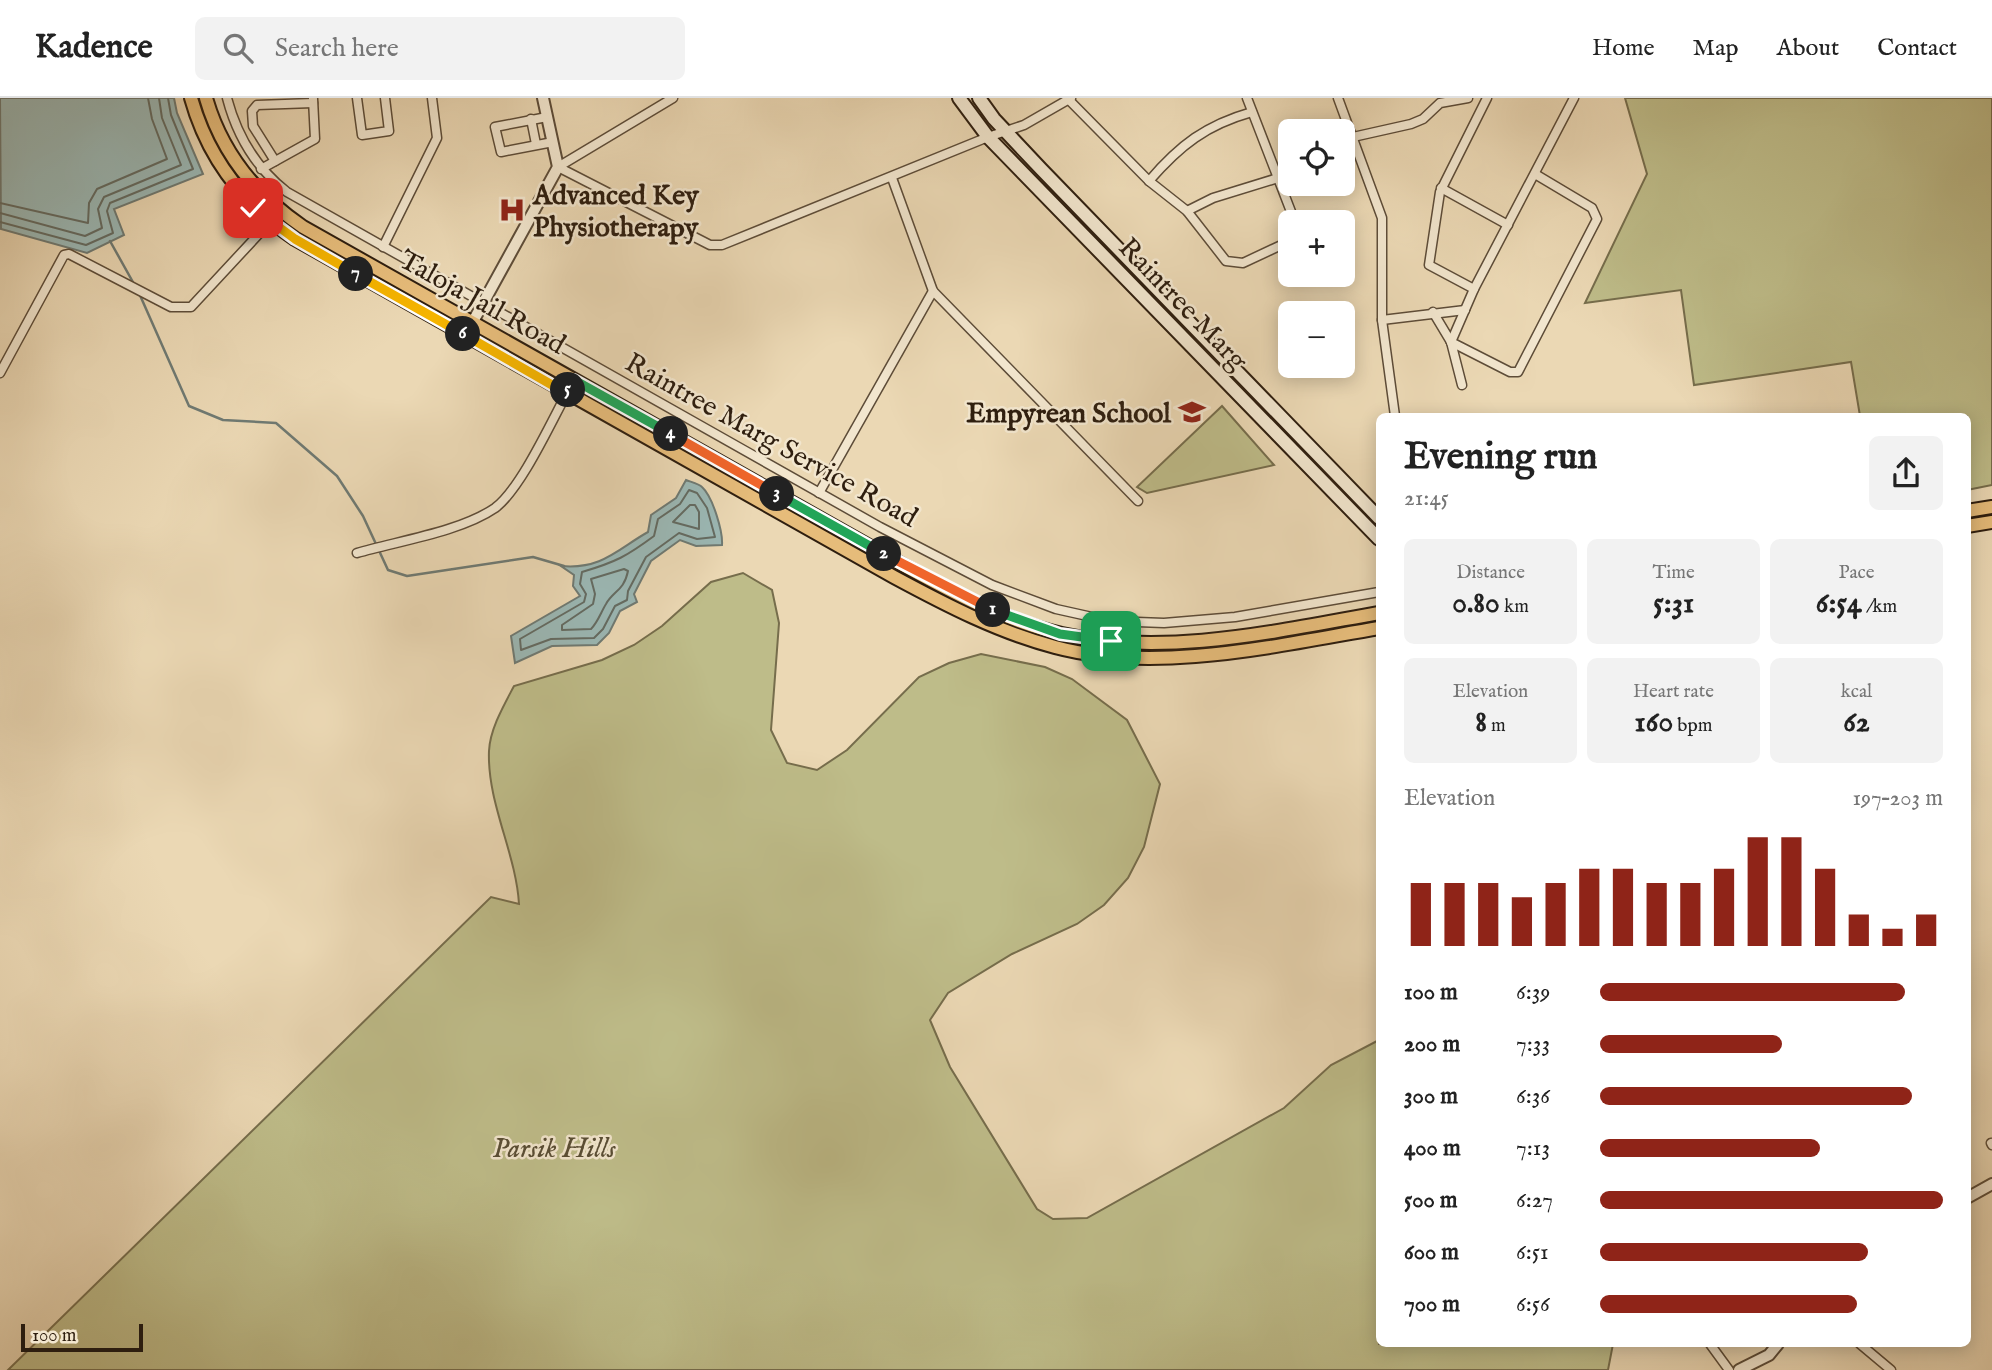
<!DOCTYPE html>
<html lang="en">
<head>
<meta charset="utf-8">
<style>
	:root { --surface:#fff; --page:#f2f2f2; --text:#222; --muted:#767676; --line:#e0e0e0; --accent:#8f2418 }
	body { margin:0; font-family:"IM FELL English",serif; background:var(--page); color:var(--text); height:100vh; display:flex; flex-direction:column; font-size:26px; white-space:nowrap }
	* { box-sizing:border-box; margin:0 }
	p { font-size:23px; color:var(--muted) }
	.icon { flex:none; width:38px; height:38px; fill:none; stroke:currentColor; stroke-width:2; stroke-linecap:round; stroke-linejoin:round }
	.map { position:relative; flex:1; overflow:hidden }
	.sheet { position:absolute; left:1376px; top:315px; width:595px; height:934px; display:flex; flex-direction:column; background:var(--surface); border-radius:10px; box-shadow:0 4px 18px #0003 }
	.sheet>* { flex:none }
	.tools { position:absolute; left:1278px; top:21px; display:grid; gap:14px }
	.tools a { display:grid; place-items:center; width:77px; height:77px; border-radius:10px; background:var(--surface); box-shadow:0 4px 18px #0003; font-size:35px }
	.scale { position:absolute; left:21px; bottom:18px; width:122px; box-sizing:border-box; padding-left:7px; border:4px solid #2e1e0f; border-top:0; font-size:19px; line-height:24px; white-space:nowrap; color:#2e1e0f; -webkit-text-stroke:5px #f2e6ce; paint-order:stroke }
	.pin { position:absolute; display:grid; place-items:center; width:60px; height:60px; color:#fff; margin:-30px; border-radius:14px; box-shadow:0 4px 10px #0006 }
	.km { position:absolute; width:35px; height:35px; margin:-18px; border-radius:50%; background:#222; color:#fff; font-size:19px; line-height:35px; text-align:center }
	.round { display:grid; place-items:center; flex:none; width:74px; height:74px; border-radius:10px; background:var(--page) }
	.overview { display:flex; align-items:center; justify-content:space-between; height:119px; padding:0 28px }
	h1 { font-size:38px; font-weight:800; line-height:52px }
	.stats { display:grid; grid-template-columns:repeat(3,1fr); gap:10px; height:119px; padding:7px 28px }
	.stats div { display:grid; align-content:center; border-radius:10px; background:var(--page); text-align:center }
	.stats b { font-size:30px; font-weight:800 }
	.stats small { font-size:19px; font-weight:400 }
	.stats p { font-size:19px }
	.chart { height:196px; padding:14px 28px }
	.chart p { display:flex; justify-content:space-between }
	.chart svg { width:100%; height:126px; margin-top:7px; stroke:var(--accent); stroke-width:6 }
	ul { padding:0 28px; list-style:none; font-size:23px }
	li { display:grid; grid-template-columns:112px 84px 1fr; align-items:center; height:52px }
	li i { height:18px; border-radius:9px; background:var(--accent) }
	header { display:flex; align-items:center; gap:42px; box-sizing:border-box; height:98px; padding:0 35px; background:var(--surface); border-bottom:2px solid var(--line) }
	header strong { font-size:33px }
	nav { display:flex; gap:38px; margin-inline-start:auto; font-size:24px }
	.search { width:490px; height:63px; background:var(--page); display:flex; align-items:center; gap:18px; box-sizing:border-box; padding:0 24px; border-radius:10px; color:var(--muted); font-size:26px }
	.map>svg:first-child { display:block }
	.green { fill:#bebc89; stroke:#766d4c; stroke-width:2 }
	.water { fill:#9bb8b5; stroke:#6f7a73; stroke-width:2 }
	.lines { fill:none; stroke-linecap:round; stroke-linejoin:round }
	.shore { stroke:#646b62; stroke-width:2 }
	.stream { stroke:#6f7a73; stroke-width:2.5 }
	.minor-casing { stroke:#5d4c38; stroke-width:11 }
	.tertiary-casing { stroke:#5d4c38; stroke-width:14 }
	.secondary-casing { stroke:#2e1e0f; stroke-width:16 }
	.primary-casing { stroke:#2e1e0f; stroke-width:16 }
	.minor { stroke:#f2e6ce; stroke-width:8 }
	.tertiary { stroke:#f2e6ce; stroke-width:10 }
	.secondary { stroke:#f2e6ce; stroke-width:12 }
	.primary { stroke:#e6bc7a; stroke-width:12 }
	.split-1-casing { stroke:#fff; stroke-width:14 }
	.split-2-casing { stroke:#fff; stroke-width:14 }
	.split-3-casing { stroke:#fff; stroke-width:14 }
	.split-4-casing { stroke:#fff; stroke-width:14 }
	.split-5-casing { stroke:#fff; stroke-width:14 }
	.split-6-casing { stroke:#fff; stroke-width:14 }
	.split-7-casing { stroke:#fff; stroke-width:14 }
	.split-8-casing { stroke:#fff; stroke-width:14 }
	.split-1 { stroke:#22a559; stroke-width:9 }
	.split-2 { stroke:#f0652b; stroke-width:9 }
	.split-3 { stroke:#22a559; stroke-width:9 }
	.split-4 { stroke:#f0652b; stroke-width:9 }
	.split-5 { stroke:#22a559; stroke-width:9 }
	.split-6 { stroke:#f5b400; stroke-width:9 }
	.split-7 { stroke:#f5b400; stroke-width:9 }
	.split-8 { stroke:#f5b400; stroke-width:9 }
	.labels { text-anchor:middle; stroke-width:5; stroke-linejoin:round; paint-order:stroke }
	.poi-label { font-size:28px; font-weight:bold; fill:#2e1e0f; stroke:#f2e6ce; text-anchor:start }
	.street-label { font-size:28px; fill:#2e1e0f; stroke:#f2e6ce }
	.park-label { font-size:28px; font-style:italic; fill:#594d34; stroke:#f2e6ce }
</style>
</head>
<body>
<header>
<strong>Kadence</strong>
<div class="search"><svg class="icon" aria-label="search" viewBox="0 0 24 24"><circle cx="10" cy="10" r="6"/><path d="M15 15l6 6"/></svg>Search here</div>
<nav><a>Home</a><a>Map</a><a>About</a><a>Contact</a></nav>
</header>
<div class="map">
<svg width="1992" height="1272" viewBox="0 0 1992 1272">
	<rect width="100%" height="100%" fill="#ebd8b4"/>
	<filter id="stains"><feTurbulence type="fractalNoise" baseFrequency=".00286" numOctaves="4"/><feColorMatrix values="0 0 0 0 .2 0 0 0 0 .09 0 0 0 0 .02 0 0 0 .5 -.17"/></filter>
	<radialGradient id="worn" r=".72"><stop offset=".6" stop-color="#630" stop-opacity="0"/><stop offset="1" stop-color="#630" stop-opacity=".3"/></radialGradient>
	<g class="green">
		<polygon points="1625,0 1992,0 1992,387 1967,392 1967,318 1860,318 1851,264 1694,287 1681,192 1585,205 1647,76"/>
		<polygon points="1222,308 1274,367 1147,395 1137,389"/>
		<path d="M743,475L772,492L779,525L771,632L787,665L817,672L847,652L919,579L949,565L981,556L1045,569L1072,581L1127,622L1160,686L1144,749L1128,780L1104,807L1077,826L1012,856L948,895L930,922L950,969L1037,1111L1053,1121L1087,1120L1284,1010L1331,967L1379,942V1246H1613L1608,1272H8L491,799L519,806C516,755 487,705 489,653C490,631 504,607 514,588L602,562L634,547L662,528L711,484Z"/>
	</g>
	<g class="water">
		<polygon points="0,0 174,0 177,15 203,76 114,111 124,137 87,155 1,131"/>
		<path d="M686,382C691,384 699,386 702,389C713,399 723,434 722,447L696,448L680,442L651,463L634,496L637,504L620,513L609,535L597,547L552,548L515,565L511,538L580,498L573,488L574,477L561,468C602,472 619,450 648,434L651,417L676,400Z"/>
	</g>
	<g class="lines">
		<g class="shore">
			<polyline points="0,105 88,125 89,105 97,91 167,61 152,21 148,0"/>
			<polyline points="0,115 85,138 102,130 98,111 104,99 181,67 162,20 159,0"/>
			<polyline points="0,124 86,147 113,135 107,113 110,105 193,71 171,17 168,0"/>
			<path d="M689,392L697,395L707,410L715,439L697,441L679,435L646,459L628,493L627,502L615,508L603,531L594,540L551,541L521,552L520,541L584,504L586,496L580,486L582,474C616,464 627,458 654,438L658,421L680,406Z"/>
			<polygon points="690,407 695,407 699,414 699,431 673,424"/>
			<path d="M624,471L628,473C624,493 613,493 606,506C601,514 598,524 591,531L562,532V527L593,506L595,496L591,481Z"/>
		</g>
		<g class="stream">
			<polyline points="110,143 134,186"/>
			<polyline points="139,195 189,308 223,322 276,325 337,378 363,418 388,472 407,478 533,459 564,468"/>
		</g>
		<defs>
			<g id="minor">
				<path d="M227,0C237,38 256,70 287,94L880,429L992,487L1056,511L1110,523L1164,525L1235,519L1379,494"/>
				<polyline points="357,0 362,37 389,33 385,0"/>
				<polyline points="1067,0 1149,83 1187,113 1226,163 1243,165 1290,143"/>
				<polyline points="1247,0 1295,124"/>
				<polyline points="1338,0 1382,120 1382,222 1395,318"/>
				<polyline points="547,19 495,29 501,54 553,44"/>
				<polyline points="531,21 536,46"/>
				<polyline points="1353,39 1411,26 1423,21 1440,5 1468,0"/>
				<polyline points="275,63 253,28 252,13 257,7 313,5"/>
				<polyline points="558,69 710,147 722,147 988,39 1024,27 1071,0"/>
				<polyline points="558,69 673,0"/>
				<polyline points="261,71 315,41 313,1"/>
				<polyline points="892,80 933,193 1138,403"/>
				<path d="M1149,83C1180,47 1206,27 1252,14"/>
				<polyline points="1441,90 1508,127"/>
				<polyline points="1187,113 1213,100 1278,80"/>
				<polyline points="383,149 437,40 432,0"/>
				<polyline points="1474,191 1429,167 1440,94 1487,0"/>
				<polyline points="1433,214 1451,244 1462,287"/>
				<polyline points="1382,222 1465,212"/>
				<polyline points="1451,244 1510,274 1518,274 1597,121 1592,110 1535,76"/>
				<polyline points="1451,244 1474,191 1574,0"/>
				<polyline points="0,275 64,157 69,156 171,209 191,209 270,124"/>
				<polyline points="819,395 933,193"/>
				<path d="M357,455C398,443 460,434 495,410C523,389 555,315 574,282"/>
				<polyline points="1991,1045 1992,1047"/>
				<polyline points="1710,1246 1729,1272"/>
				<polyline points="1860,1246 1891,1272"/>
			</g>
			<g id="tertiary">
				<polyline points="465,238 558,69 543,0"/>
				<polyline points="1967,1100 1992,1086"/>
				<polyline points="1739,1272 1769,1257 1778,1246"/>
			</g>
			<g id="secondary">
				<polyline points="959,0 988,39 1379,441"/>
				<polyline points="979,0 994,21 1041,71 1379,420"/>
			</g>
			<g id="primary">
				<path d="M191,0C208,61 243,106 295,141L894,479C946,507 998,534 1055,549C1156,576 1279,547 1379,530"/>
				<path d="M206,0C222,56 256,97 303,129L901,466C952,494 1005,523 1062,536C1165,559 1277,533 1379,515"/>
				<polyline points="1967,413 1992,409"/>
				<polyline points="1967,428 1992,424"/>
			</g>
		</defs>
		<use href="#minor" class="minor-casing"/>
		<use href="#tertiary" class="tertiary-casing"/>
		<use href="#secondary" class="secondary-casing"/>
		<use href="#primary" class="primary-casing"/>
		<use href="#minor" class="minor"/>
		<use href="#tertiary" class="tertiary"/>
		<use href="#secondary" class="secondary"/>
		<use href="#primary" class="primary"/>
	</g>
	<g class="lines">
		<defs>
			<polyline id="split-1" points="993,512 1060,536 1111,543"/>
			<polyline id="split-2" points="884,456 993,512"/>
			<polyline id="split-3" points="777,396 884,456"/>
			<polyline id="split-4" points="671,336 777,396"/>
			<polyline id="split-5" points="568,292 574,282 671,336"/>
			<polyline id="split-6" points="463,236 566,295 568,292"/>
			<polyline id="split-7" points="356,176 463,236"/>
			<polyline id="split-8" points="253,110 295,141 356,176"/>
		</defs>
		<use href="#split-1" class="split-1-casing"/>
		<use href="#split-2" class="split-2-casing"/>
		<use href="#split-3" class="split-3-casing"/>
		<use href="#split-4" class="split-4-casing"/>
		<use href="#split-5" class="split-5-casing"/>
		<use href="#split-6" class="split-6-casing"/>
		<use href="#split-7" class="split-7-casing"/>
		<use href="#split-8" class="split-8-casing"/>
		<use href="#split-1" class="split-1"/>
		<use href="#split-2" class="split-2"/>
		<use href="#split-3" class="split-3"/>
		<use href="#split-4" class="split-4"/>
		<use href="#split-5" class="split-5"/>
		<use href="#split-6" class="split-6"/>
		<use href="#split-7" class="split-7"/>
		<use href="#split-8" class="split-8"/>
	</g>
	<defs>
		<symbol id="hospital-bare" viewBox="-9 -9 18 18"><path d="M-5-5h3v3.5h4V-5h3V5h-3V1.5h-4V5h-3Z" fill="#8f2418" stroke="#f2e6ce" stroke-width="2.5" paint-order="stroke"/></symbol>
		<symbol id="school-bare" viewBox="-9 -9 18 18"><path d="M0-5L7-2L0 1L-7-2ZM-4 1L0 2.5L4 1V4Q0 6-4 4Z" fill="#8f2418" stroke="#f2e6ce" stroke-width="2.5" paint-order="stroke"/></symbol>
	</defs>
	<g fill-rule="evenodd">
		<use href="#hospital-bare" x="493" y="93" width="38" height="38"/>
		<use href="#school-bare" x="1173" y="295" width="38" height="38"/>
	</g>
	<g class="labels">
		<g class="poi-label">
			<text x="533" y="106">Advanced Key<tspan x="533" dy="32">Physiotherapy</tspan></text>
			<text x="1171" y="324" text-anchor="end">Empyrean School</text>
		</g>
		<g class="street-label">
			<text transform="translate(483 203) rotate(29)" y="10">Taloja Jail Road</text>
			<text transform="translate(1184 205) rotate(46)" y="10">Raintree Marg</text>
			<text transform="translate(772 341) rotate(29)" y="10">Raintree Marg Service Road</text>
		</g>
		<g class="park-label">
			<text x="554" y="1059">Parsik Hills</text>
		</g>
	</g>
	<rect width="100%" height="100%" filter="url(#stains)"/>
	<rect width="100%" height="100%" fill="url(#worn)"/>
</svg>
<div class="tools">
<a><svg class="icon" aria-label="locate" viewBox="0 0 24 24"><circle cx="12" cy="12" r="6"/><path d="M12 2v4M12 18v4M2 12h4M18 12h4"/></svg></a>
<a>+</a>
<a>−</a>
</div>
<div class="scale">100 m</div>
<div class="pin" style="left:1111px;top:543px;background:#1e9e55"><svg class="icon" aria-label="arrive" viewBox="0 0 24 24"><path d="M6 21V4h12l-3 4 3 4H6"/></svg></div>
<div class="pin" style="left:253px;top:110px;background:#d93025"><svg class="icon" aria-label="check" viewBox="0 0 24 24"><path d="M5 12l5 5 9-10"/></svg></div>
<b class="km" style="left:993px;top:512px">1</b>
<b class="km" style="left:884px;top:456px">2</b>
<b class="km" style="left:777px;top:396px">3</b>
<b class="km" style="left:671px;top:336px">4</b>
<b class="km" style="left:568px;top:292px">5</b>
<b class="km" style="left:463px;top:236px">6</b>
<b class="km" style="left:356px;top:176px">7</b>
<section class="sheet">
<div class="overview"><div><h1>Evening run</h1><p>21:45</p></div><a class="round"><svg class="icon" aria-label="share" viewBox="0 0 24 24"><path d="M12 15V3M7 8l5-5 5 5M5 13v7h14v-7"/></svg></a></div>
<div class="stats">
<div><p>Distance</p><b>0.80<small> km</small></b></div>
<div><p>Time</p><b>5:31</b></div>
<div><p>Pace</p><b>6:54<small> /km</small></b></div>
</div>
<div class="stats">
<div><p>Elevation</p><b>8<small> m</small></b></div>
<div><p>Heart rate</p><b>160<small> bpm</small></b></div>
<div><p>kcal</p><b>62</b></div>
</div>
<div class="chart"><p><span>Elevation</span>197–203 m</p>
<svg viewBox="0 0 160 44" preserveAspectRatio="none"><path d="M5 44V22M15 44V22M25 44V22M35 44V27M45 44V22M55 44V17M65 44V17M75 44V22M85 44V22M95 44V17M105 44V6M115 44V6M125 44V17M135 44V33M145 44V38M155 44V33"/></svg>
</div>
<ul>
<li><b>100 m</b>6:39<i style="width:89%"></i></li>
<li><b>200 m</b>7:33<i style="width:53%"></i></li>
<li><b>300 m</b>6:36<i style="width:91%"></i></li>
<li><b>400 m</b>7:13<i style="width:64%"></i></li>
<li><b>500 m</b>6:27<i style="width:100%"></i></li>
<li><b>600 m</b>6:51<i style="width:78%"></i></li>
<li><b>700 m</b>6:56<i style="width:75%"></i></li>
</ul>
</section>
</div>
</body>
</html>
